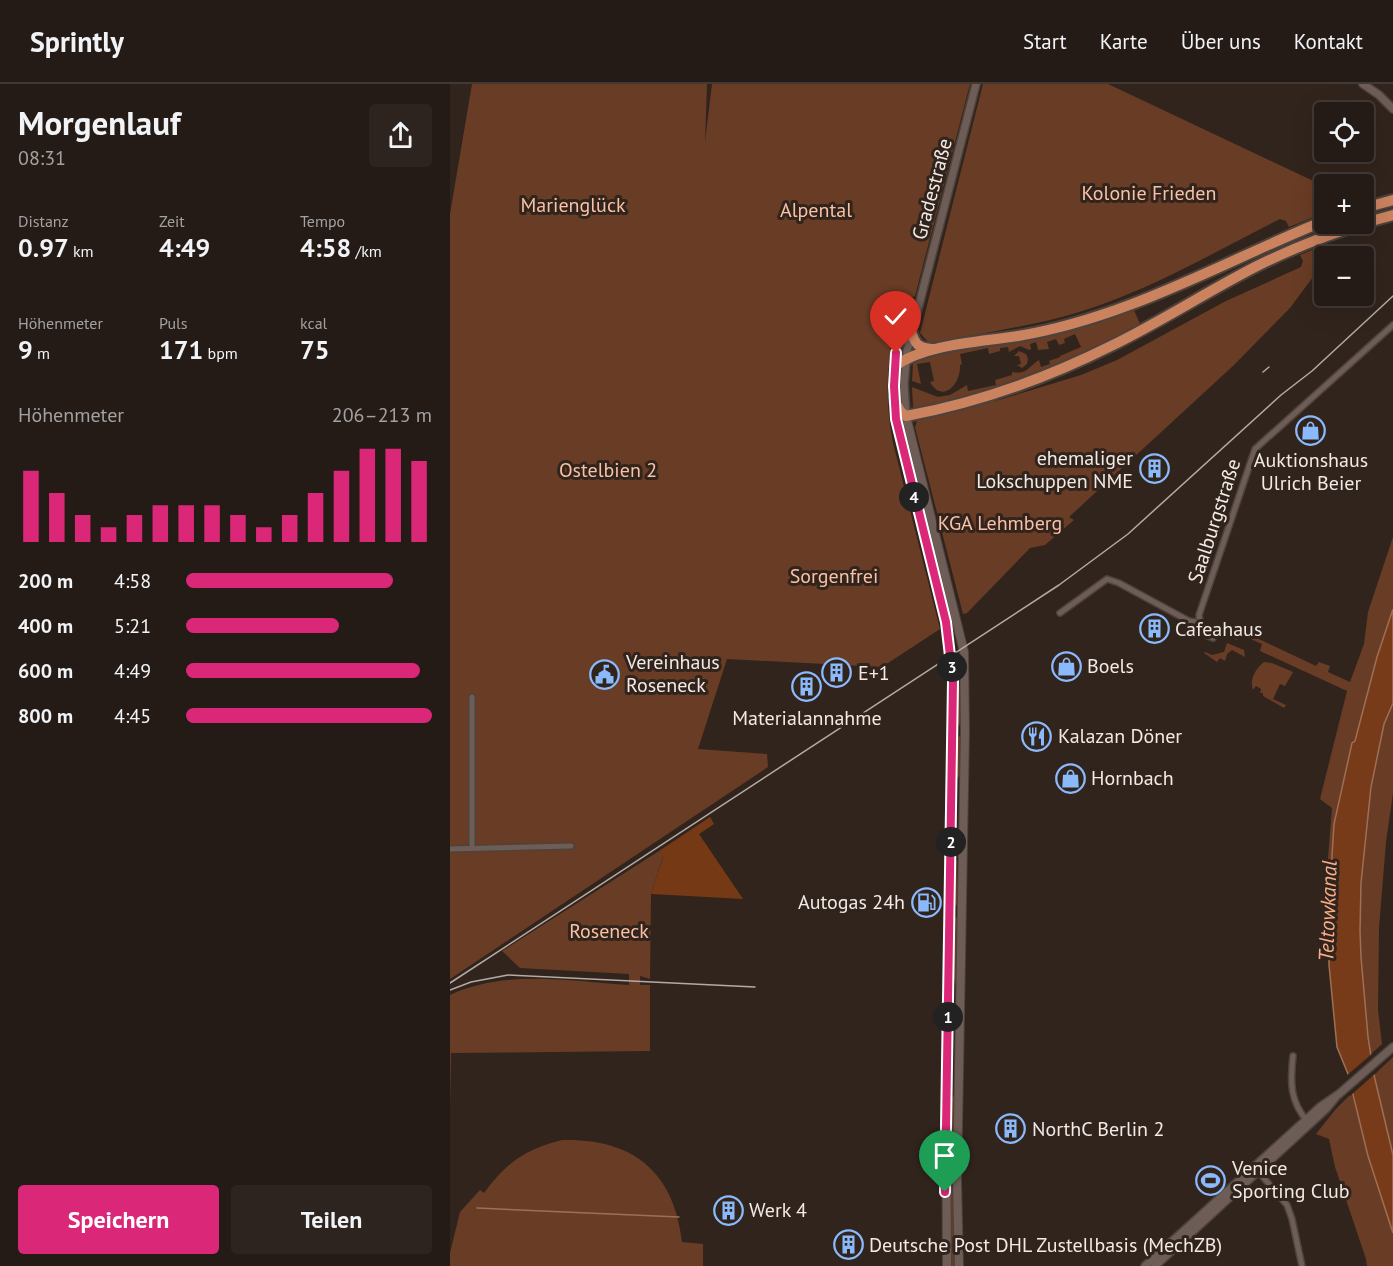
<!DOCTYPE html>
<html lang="de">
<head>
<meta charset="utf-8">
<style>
	:root { --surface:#251b16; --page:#2d241f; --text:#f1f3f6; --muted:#a3a1a1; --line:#423935; --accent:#db2777 }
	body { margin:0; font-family:"PT Sans",sans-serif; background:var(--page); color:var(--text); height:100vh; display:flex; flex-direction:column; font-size:22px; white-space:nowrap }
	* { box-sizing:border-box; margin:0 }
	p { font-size:20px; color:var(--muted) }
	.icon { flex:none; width:33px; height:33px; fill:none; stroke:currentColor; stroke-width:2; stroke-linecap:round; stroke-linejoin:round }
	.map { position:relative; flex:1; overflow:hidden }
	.side { display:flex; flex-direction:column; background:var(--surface); width:450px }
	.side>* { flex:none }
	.controls { position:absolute; left:864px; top:18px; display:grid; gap:12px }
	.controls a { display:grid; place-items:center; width:60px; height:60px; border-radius:6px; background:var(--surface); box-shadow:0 6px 24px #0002,0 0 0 2px var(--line); font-size:30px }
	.pin { position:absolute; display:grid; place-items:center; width:51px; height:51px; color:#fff; margin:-62px -26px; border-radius:50% 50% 50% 0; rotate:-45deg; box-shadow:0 0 6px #0007 }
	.pin .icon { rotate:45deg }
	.km { position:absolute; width:30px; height:30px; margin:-15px; border-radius:50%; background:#222; color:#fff; font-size:16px; line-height:30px; text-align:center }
	.round { display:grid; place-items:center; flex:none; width:63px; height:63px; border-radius:6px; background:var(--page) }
	.head { display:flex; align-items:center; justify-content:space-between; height:102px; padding:0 18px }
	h1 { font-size:33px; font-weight:700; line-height:45px }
	.metrics { display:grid; grid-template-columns:repeat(3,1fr); gap:9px; height:102px; padding:6px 18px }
	.metrics div { display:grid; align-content:center }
	.metrics b { font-size:26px; font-weight:700 }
	.metrics small { font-size:16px; font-weight:400 }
	.metrics p { font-size:16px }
	.chart { height:168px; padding:12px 18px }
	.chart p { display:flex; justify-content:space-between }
	.chart svg { width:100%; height:108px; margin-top:6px; stroke:var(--accent); stroke-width:6 }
	.button { display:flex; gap:12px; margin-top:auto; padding:12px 18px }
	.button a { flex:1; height:69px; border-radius:6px; background:var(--accent); color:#fff; font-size:24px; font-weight:700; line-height:69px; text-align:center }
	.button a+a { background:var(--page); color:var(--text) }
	ul { padding:0 18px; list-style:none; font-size:20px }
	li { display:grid; grid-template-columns:96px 72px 1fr; align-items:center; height:45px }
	li i { height:15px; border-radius:8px; background:var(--accent) }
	header { display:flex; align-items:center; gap:36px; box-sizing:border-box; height:84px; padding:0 30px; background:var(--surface); border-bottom:2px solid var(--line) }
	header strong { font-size:28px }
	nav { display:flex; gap:33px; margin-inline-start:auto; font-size:21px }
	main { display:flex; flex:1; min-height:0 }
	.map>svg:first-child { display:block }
	.green { fill:#693c25 }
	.forest { fill:#753916 }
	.water { fill:#783b19; stroke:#9d7056; stroke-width:1.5 }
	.pier { fill:#31241d }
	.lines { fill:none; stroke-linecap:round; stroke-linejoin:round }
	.stream { stroke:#9d7056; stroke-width:1.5 }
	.minor-casing { stroke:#4d423c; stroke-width:8 }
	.tertiary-casing { stroke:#4d423c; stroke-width:10 }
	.secondary-casing { stroke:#4d423c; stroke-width:10 }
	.motorway-casing { stroke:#4d423c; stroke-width:14 }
	.minor { stroke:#6d5d56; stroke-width:5 }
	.tertiary { stroke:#6d5d56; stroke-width:7 }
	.secondary { stroke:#6d5d56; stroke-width:8 }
	.motorway { stroke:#cb835f; stroke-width:10 }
	.rail { stroke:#b5aba5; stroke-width:1.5 }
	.route-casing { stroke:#fff; stroke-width:12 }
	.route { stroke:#db2777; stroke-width:8 }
	.labels { text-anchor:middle; stroke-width:6; stroke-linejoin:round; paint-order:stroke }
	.street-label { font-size:20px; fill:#f3eae5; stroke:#31241d }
	.park-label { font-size:20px; fill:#fac1a5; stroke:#31241d }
	.poi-label { font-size:20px; fill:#f3eae5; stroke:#31241d; text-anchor:start }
	.water-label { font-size:21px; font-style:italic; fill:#f8ad88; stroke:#31241d }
</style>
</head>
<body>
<header>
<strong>Sprintly</strong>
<nav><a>Start</a><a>Karte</a><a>Über uns</a><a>Kontakt</a></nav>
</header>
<main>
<section class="side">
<div class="head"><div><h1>Morgenlauf</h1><p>08:31</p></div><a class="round"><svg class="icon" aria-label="share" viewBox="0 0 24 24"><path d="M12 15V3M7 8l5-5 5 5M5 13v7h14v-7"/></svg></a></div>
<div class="metrics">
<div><p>Distanz</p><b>0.97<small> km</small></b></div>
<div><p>Zeit</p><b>4:49</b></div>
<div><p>Tempo</p><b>4:58<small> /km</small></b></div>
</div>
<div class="metrics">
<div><p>Höhenmeter</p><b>9<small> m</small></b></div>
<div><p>Puls</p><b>171<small> bpm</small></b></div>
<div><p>kcal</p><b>75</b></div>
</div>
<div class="chart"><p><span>Höhenmeter</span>206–213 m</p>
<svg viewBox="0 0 160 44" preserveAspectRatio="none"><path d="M5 44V15M15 44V24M25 44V33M35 44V38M45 44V33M55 44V29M65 44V29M75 44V29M85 44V33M95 44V38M105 44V33M115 44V24M125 44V15M135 44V6M145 44V6M155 44V11"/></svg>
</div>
<ul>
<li><b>200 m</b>4:58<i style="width:84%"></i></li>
<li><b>400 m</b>5:21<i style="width:62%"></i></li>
<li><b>600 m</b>4:49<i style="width:95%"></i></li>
<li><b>800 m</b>4:45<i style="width:100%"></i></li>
</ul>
<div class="button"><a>Speichern</a><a>Teilen</a></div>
</section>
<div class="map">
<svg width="943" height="1182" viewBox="0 0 943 1182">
	<rect width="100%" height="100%" fill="#31241d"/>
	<g class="green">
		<path d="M22,0H257L255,58L262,0H520L465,212L459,215L451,214C438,263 433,309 443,359L490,545L432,583L277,575L248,665L317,670L318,683L0,895V130Z"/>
		<path d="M533,0H658L874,102V129L839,143L836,137L830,135C772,164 714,198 653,220C597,241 538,247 480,260L470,249Z"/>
		<polygon points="877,160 863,193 840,224 784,281 619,433 624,436 595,461 580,464 517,529 513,530 465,343 468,334 549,316 631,291 667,276 776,217 851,183 853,177 850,171"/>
		<path d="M683,224L691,242L610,282L523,313L467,326L463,322L462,303L488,313L500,311L517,301L518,307L546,301L545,296L562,291V288C577,291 578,283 589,276L591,283L600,280L599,277L610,273V272L631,263L625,250L614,255L615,259L609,261L606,255L597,258L599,265L588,266L586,258L580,260L581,265L579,266L570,262L559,268L558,263L550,264V267L539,270L538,264L510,270L512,280L510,281C511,300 493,320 480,298L484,297L480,278L467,280L471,300L462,297L463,280L471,273L541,260Z"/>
		<polygon points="569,267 576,270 578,275 577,280 572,284 567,281 571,280 569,272 564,272"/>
		<polygon points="451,342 454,342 502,533 501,537"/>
		<polygon points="943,453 943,525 927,573 905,657 902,659 886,729 880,787 877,787 882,724 870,715 897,607 810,567 812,560 792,551 787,556 778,552 784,541 792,543 794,548 866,582 869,578 880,582 878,588 900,598 914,560 918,528"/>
		<polygon points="777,559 794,566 795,573 782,566 777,570 775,577 770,574 767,578 754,569 755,568 762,571 774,568"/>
		<path d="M814,578L822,579L843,588L835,602L830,600L823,615L836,621L834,624L813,612V609H810L811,605L806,602L803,606C799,596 806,584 814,578Z"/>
		<polygon points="510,602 511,639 508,642 507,607"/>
		<path d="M943,619V709L936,758L929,844L928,926L932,960L921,970C903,880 908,779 924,689C928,666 931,639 943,619Z"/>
		<polygon points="509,652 511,653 511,690 507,695 507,654"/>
		<path d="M209,767L213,772L201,810L200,895L190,892V901H200V967L1,969L0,1022V911C56,885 120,897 179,901V890L70,884L52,867Z"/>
		<polygon points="507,776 508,820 505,822 504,779"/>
		<polygon points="506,833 508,836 506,902 502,884 503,835"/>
		<polygon points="943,973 943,1071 924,991"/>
		<polygon points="902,1009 918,1072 943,1149 943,1182 917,1182 916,1175 885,1083 879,1055 866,1050 885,1026"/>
		<polygon points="503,1011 505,1013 503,1092 500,1091 500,1014 503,1013"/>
		<path d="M112,1056C182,1054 224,1087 232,1158L253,1160V1182H0V1169L10,1128L30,1106L34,1109C56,1079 75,1065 112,1056Z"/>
		<polygon points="499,1103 504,1103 505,1182 501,1182"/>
	</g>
	<polygon class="forest" points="260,733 264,740 249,750 293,815 201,810 213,773 209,767"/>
	<polygon class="water" points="943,525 943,619 934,640 921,703 911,799 910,847 911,873 918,953 924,991 943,1071 943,1149 918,1072 898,990 887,963 879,881 879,819 884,740 902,659 905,657 927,573"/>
	<polygon class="pier" points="924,968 927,988 900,1012 895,993"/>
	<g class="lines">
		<polyline class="stream" points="27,1124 229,1133"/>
		<defs>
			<g id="minor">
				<polyline points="610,529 657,495 669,499 739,537 750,539"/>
				<polyline points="763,554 756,551 750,539 749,531 805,365 943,241"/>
				<polyline points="22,613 22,763"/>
				<polyline points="0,765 121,762"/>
				<path d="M843,972C840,999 840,1018 858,1038"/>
				<polyline points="807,1086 837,1121 842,1135 852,1182"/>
			</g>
			<g id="tertiary">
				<polyline points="913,0 929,11 943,25"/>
				<path d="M445,282C447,258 452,243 466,224"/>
				<polyline points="456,332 454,300 457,267 526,0"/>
				<polyline points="695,1182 870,1023 889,1010 943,963"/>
				<polyline points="705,1182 876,1025 885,1014"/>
			</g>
			<g id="secondary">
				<polyline points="445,282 446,335 496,538 503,597 496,1024 497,1182"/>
				<polyline points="456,332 514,568 515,647 507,1098 509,1182"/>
			</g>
			<g id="motorway">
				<polyline points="914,124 943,116"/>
				<polyline points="914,139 943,131"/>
				<path d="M461,247C465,261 469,264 482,265"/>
				<path d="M445,282C475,260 531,258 568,252C677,234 773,178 874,137"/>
				<path d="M444,316L450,327L456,332C528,319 597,294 663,261C712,237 758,207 807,182C841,165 877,151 913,140"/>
			</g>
		</defs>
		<use href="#minor" class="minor-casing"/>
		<use href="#tertiary" class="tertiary-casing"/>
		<use href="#secondary" class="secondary-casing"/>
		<use href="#motorway" class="motorway-casing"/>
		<use href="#minor" class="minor"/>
		<use href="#tertiary" class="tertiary"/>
		<use href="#secondary" class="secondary"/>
		<use href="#motorway" class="motorway"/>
		<g class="rail">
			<polyline points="813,288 819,283"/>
			<polyline points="0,899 609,501 678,450 831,311 862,287 943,212"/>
			<polyline points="0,906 21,898 58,891 305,903"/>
		</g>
	</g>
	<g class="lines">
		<defs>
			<polyline id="route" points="446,269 444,302 446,335 496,538 503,597 495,1108"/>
		</defs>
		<use href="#route" class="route-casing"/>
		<use href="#route" class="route"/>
	</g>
	<defs>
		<symbol id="shop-ring" viewBox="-11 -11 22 22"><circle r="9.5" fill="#31241d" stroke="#8bbafc" stroke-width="1.5"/><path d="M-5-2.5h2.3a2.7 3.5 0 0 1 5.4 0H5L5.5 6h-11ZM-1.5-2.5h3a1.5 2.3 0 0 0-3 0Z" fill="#8bbafc"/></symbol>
		<symbol id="building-ring" viewBox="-11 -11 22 22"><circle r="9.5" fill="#31241d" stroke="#8bbafc" stroke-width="1.5"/><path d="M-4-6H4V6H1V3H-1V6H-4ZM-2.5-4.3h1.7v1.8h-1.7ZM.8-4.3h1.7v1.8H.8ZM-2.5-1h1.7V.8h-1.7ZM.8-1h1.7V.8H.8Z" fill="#8bbafc"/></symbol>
		<symbol id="civic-ring" viewBox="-11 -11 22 22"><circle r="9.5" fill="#31241d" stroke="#8bbafc" stroke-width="1.5"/><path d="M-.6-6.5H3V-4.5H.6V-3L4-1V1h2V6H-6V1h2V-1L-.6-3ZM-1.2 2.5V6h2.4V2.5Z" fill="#8bbafc"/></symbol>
		<symbol id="restaurant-ring" viewBox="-11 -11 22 22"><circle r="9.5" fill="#31241d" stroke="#8bbafc" stroke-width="1.5"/><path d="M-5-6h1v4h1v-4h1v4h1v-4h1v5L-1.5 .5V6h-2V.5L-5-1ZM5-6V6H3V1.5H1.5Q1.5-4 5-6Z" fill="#8bbafc"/></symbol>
		<symbol id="fuel-ring" viewBox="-11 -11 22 22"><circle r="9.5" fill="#31241d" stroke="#8bbafc" stroke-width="1.5"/><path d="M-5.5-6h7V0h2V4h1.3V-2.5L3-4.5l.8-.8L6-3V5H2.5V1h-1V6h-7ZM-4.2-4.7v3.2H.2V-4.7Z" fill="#8bbafc"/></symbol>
		<symbol id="stadium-ring" viewBox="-11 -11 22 22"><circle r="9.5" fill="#31241d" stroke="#8bbafc" stroke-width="1.5"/><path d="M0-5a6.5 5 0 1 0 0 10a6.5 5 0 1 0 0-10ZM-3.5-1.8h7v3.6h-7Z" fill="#8bbafc"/></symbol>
	</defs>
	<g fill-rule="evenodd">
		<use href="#shop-ring" x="844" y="330" width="33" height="33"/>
		<use href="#building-ring" x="688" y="368" width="33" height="33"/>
		<use href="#building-ring" x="688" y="528" width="33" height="33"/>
		<use href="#shop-ring" x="600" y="566" width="33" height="33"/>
		<use href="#building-ring" x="370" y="572" width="33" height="33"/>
		<use href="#civic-ring" x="138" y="574" width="33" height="33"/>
		<use href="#building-ring" x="340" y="586" width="33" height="33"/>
		<use href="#restaurant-ring" x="570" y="636" width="33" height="33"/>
		<use href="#shop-ring" x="604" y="678" width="33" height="33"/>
		<use href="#fuel-ring" x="460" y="802" width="33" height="33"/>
		<use href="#building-ring" x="544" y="1028" width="33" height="33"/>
		<use href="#stadium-ring" x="744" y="1080" width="33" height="33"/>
		<use href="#building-ring" x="262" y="1110" width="33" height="33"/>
		<use href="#building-ring" x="382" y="1144" width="33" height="33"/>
	</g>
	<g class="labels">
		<g class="street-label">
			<text transform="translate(482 105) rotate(-75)" y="7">Gradestraße</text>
			<text transform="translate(764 437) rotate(-72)" y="7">Saalburgstraße</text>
		</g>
		<g class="park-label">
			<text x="699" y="116">Kolonie Frieden</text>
			<text x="123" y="128">Marienglück</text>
			<text x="366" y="133">Alpental</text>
			<text x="158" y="393">Ostelbien 2</text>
			<text x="550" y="446">KGA Lehmberg</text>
			<text x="384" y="499">Sorgenfrei</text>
			<text x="159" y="854">Roseneck</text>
		</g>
		<g class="poi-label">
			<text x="683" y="381" text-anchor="end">ehemaliger<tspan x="683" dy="23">Lokschuppen NME</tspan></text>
			<text x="861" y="383" text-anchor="middle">Auktionshaus<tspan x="861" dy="23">Ulrich Beier</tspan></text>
			<text x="725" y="552">Cafeahaus</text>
			<text x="176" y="585">Vereinhaus<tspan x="176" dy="23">Roseneck</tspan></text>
			<text x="637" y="589">Boels</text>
			<text x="408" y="596">E+1</text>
			<text x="357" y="641" text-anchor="middle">Materialannahme</text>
			<text x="608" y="659">Kalazan Döner</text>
			<text x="641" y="701">Hornbach</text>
			<text x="455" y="825" text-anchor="end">Autogas 24h</text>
			<text x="582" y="1052">NorthC Berlin 2</text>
			<text x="782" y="1091">Venice<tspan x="782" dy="23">Sporting Club</tspan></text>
			<text x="299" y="1133">Werk 4</text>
			<text x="419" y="1168">Deutsche Post DHL Zustellbasis (MechZB)</text>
		</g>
		<g class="water-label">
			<text transform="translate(878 827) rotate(-88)" y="7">Teltowkanal</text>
		</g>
	</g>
</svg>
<div class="controls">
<a><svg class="icon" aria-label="locate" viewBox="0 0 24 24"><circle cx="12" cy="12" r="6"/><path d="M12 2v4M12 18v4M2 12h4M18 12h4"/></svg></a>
<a>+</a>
<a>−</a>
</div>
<div class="pin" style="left:495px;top:1108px;background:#1e9e55"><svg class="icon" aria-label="arrive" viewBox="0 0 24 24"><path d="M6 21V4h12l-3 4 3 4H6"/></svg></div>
<div class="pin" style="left:446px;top:269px;background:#d93025"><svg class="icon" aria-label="check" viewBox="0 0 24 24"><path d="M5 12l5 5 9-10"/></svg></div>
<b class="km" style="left:498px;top:933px">1</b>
<b class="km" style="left:501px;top:758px">2</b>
<b class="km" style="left:502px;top:583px">3</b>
<b class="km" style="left:464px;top:413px">4</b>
</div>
</main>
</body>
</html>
